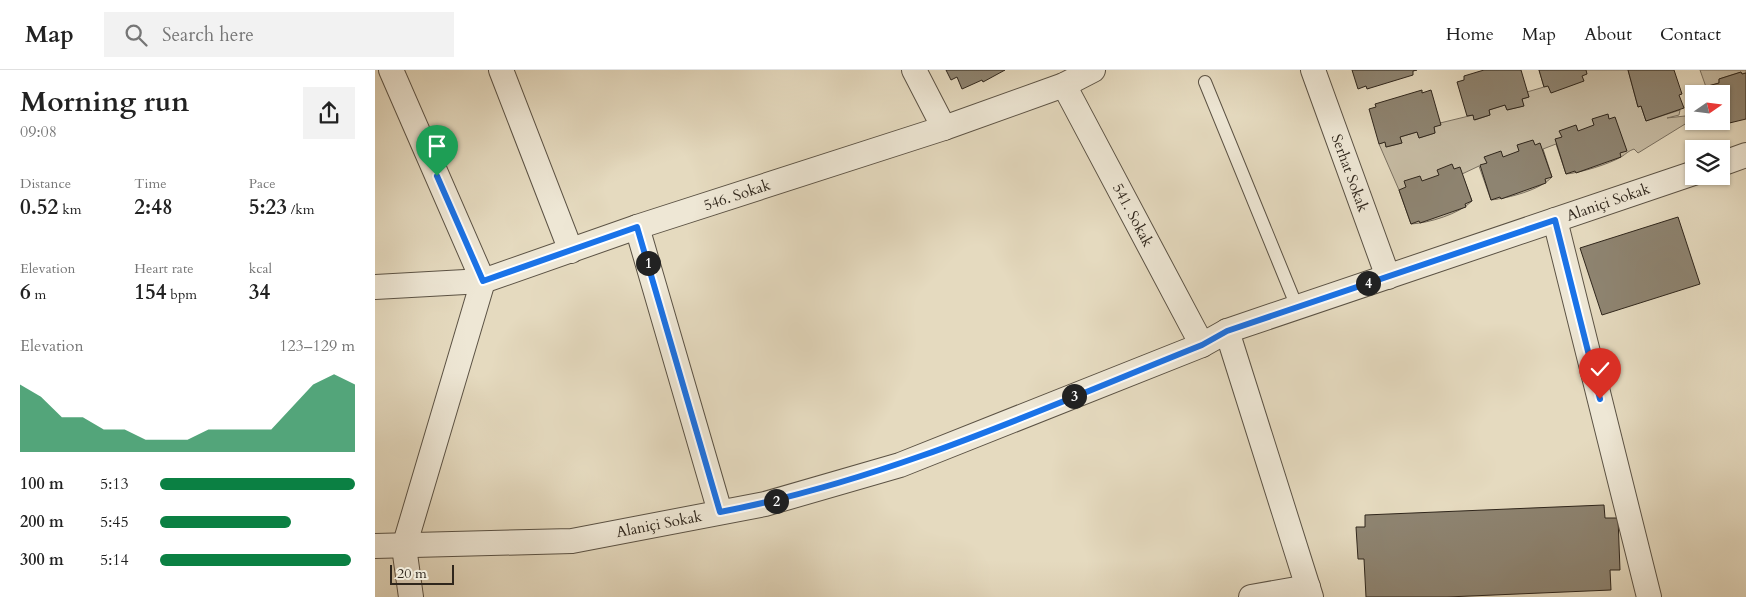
<!DOCTYPE html>
<html lang="en">
<head>
<meta charset="utf-8">
<style>
	:root { --surface:#fff; --page:#f2f2f2; --text:#222; --muted:#767676; --line:#e0e0e0; --accent:#0b8043 }
	body { margin:0; font-family:Cardo,serif; background:var(--page); color:var(--text); height:100vh; display:flex; flex-direction:column; font-size:19px; white-space:nowrap }
	* { box-sizing:border-box; margin:0 }
	p { font-size:16px; color:var(--muted) }
	.icon { flex:none; width:28px; height:28px; fill:none; stroke:currentColor; stroke-width:2; stroke-linecap:round; stroke-linejoin:round }
	.map { position:relative; flex:1; overflow:hidden }
	.drawer { display:flex; flex-direction:column; background:var(--surface); width:375px }
	.drawer>* { flex:none }
	.needle { width:32px; rotate:76deg }
	.buttons { position:absolute; left:1310px; top:15px; display:grid; gap:10px }
	.buttons a { display:grid; place-items:center; width:45px; height:45px; border-radius:0px; background:var(--surface); box-shadow:0 1px 4px #0004; font-size:25px }
	.scale { position:absolute; left:15px; bottom:12px; width:64px; box-sizing:border-box; padding-left:5px; border:2px solid #2f261c; border-top:0; font-size:14px; line-height:18px; white-space:nowrap; color:#2f261c; -webkit-text-stroke:4px #eee7d5; paint-order:stroke }
	.pin { position:absolute; display:grid; place-items:center; width:42px; height:42px; color:#fff; margin:-51px -21px; border-radius:50% 50% 50% 0; rotate:-45deg; box-shadow:0 0 5px #0007 }
	.pin .icon { rotate:45deg }
	.km { position:absolute; width:25px; height:25px; margin:-12px; border-radius:50%; background:#222; color:#fff; font-size:14px; line-height:25px; text-align:center }
	.round { display:grid; place-items:center; flex:none; width:52px; height:52px; border-radius:0px; background:var(--page) }
	.head { display:flex; align-items:center; justify-content:space-between; height:85px; padding:0 20px }
	h1 { font-size:28px; font-weight:700; line-height:38px }
	.metrics { display:grid; grid-template-columns:repeat(3,1fr); gap:8px; height:85px; padding:5px 20px }
	.metrics div { display:grid; align-content:center }
	.metrics b { font-size:21px; font-weight:700 }
	.metrics small { font-size:14px; font-weight:400 }
	.metrics p { font-size:14px }
	.chart { height:140px; padding:10px 20px }
	.chart p { display:flex; justify-content:space-between }
	.chart svg { width:100%; height:90px; margin-top:5px; fill:var(--accent); opacity:.7 }
	ul { padding:0 20px; list-style:none; font-size:16px }
	li { display:grid; grid-template-columns:80px 60px 1fr; align-items:center; height:38px }
	li i { height:12px; border-radius:6px; background:var(--accent) }
	header { display:flex; align-items:center; gap:30px; box-sizing:border-box; height:70px; padding:0 25px; background:var(--surface); border-bottom:1px solid var(--line) }
	header strong { font-size:24px }
	nav { display:flex; gap:28px; margin-inline-start:auto; font-size:18px }
	.search { width:350px; height:45px; background:var(--page); display:flex; align-items:center; gap:12px; box-sizing:border-box; padding:0 18px; border-radius:0px; color:var(--muted); font-size:19px }
	main { display:flex; flex:1; min-height:0 }
	.map>svg:first-child { display:block }
	.green { fill:#c6bba3; stroke:#7a7060 }
	.building { fill:#8e8471; stroke:#2f261c }
	.lines { fill:none; stroke-linecap:round; stroke-linejoin:round }
	.lane-casing { stroke:#5c5345; stroke-width:14 }
	.street-casing { stroke:#5c5345; stroke-width:26 }
	.lane { stroke:#eee7d5; stroke-width:12 }
	.street { stroke:#eee7d5; stroke-width:24 }
	.route-casing { stroke:#fff; stroke-width:10 }
	.route { stroke:#1a73e8; stroke-width:6 }
	.labels { text-anchor:middle; stroke-width:4; stroke-linejoin:round; paint-order:stroke }
	.street-label { font-size:15px; fill:#2f261c; stroke:#eee7d5 }
</style>
</head>
<body>
<header>
<strong>Map</strong>
<div class="search"><svg class="icon" aria-label="search" viewBox="0 0 24 24"><circle cx="10" cy="10" r="6"/><path d="M15 15l6 6"/></svg>Search here</div>
<nav><a>Home</a><a>Map</a><a>About</a><a>Contact</a></nav>
</header>
<main>
<section class="drawer">
<div class="head"><div><h1>Morning run</h1><p>09:08</p></div><a class="round"><svg class="icon" aria-label="share" viewBox="0 0 24 24"><path d="M12 15V3M7 8l5-5 5 5M5 13v7h14v-7"/></svg></a></div>
<div class="metrics">
<div><p>Distance</p><b>0.52<small> km</small></b></div>
<div><p>Time</p><b>2:48</b></div>
<div><p>Pace</p><b>5:23<small> /km</small></b></div>
</div>
<div class="metrics">
<div><p>Elevation</p><b>6<small> m</small></b></div>
<div><p>Heart rate</p><b>154<small> bpm</small></b></div>
<div><p>kcal</p><b>34</b></div>
</div>
<div class="chart"><p><span>Elevation</span>123–129 m</p>
<svg viewBox="0 0 160 44" preserveAspectRatio="none"><path d="M0 44V11L10 17L20 27L30 27L40 33L50 33L60 38L70 38L80 38L90 33L100 33L110 33L120 33L130 22L140 11L150 6L160 11V44z"/></svg>
</div>
<ul>
<li><b>100 m</b>5:13<i style="width:100%"></i></li>
<li><b>200 m</b>5:45<i style="width:67%"></i></li>
<li><b>300 m</b>5:14<i style="width:98%"></i></li>
</ul>
</section>
<div class="map">
<svg width="1371" height="527" viewBox="0 0 1371 527">
	<rect width="100%" height="100%" fill="#e5dabf"/>
	<filter id="stains"><feTurbulence type="fractalNoise" baseFrequency=".004" numOctaves="4"/><feColorMatrix values="0 0 0 0 .2 0 0 0 0 .09 0 0 0 0 .02 0 0 0 .5 -.17"/></filter>
	<radialGradient id="worn" r=".72"><stop offset=".6" stop-color="#630" stop-opacity="0"/><stop offset="1" stop-color="#630" stop-opacity=".3"/></radialGradient>
	<g class="green">
		<path d="M1164,0H1253L1263,37L1266,36L1271,51L1305,40L1304,45L1292,48L1310,46L1314,47L1315,51L1263,83L1259,79C1253,81 1251,84 1246,87C1234,94 1205,103 1191,104L1181,74L1168,79L1177,107C1165,120 1134,128 1116,130L1104,96L1087,104L1097,131C1084,144 1054,153 1036,154L1024,120L1004,74L1010,72L1011,77L1027,73L1025,67L1042,62L1044,68L1060,63L1059,57L1065,53L1098,45L1100,50L1115,45L1114,40L1130,35L1132,40L1148,36L1147,29L1154,27L1152,22L1169,17Z"/>
		<polygon points="1325,0 1371,0 1371,3 1367,4 1366,2 1344,9 1344,13 1331,17"/>
	</g>
	<g class="building">
		<polygon points="571,0 630,0 608,12 607,10 587,19 582,7 576,10"/>
		<polygon points="977,0 1042,0 1038,1 1038,5 992,19 991,16 983,19"/>
		<polygon points="1109,0 1146,0 1154,27 1147,29 1149,36 1132,40 1130,35 1114,40 1115,45 1099,50 1098,45 1092,46 1082,12 1089,10 1089,6"/>
		<polygon points="1164,0 1211,0 1212,4 1207,6 1209,11 1176,23 1173,16 1169,17"/>
		<polygon points="1253,0 1299,0 1307,24 1304,25 1309,38 1271,51 1266,36 1263,37"/>
		<polygon points="1366,2 1367,4 1371,3 1371,49 1342,56 1340,51 1346,51 1346,24 1331,24 1329,17 1344,13 1344,9"/>
		<polygon points="1047,20 1047,23 1056,20 1066,55 1059,57 1060,63 1044,68 1042,62 1025,67 1027,73 1011,77 1010,72 1004,74 994,39 1001,37 1000,34"/>
		<polygon points="1233,44 1234,49 1240,47 1252,81 1245,83 1246,87 1201,103 1200,101 1191,104 1180,69 1187,67 1184,61 1201,55 1203,61 1219,55 1217,49"/>
		<polygon points="1158,70 1160,75 1165,73 1177,107 1170,109 1171,113 1126,129 1125,127 1116,130 1105,95 1112,93 1109,87 1126,81 1128,87 1144,81 1142,75"/>
		<polygon points="1077,94 1079,99 1085,97 1097,131 1090,134 1091,137 1045,153 1044,151 1036,154 1024,120 1031,117 1029,111 1045,106 1047,111 1064,105 1062,100"/>
		<polygon points="1303,147 1325,214 1227,245 1205,178"/>
		<polygon points="1229,435 1230,448 1243,448 1245,500 1235,500 1236,520 1072,527 991,527 989,489 983,489 981,457 990,457 990,445"/>
	</g>
	<g class="lines">
		<defs>
			<polyline id="lane" points="830,12 922,237"/>
			<g id="street">
				<polyline points="16,0 108,211 29,477 36,527"/>
				<polyline points="126,0 196,181"/>
				<polyline points="539,0 569,58"/>
				<polyline points="938,0 1013,207"/>
				<polyline points="689,15 827,275"/>
				<polyline points="1346,94 1371,85"/>
				<polyline points="1180,150 1274,527"/>
				<polyline points="262,157 345,442"/>
				<polyline points="0,217 108,211 262,157 569,58 689,15 718,0"/>
				<polyline points="852,261 936,527"/>
				<polyline points="0,476 197,471 390,434 525,395 827,275 852,261 1319,103"/>
				<polyline points="876,527 933,517"/>
			</g>
		</defs>
		<use href="#lane" class="lane-casing"/>
		<use href="#street" class="street-casing"/>
		<use href="#lane" class="lane"/>
		<use href="#street" class="street"/>
	</g>
	<g class="lines">
		<defs>
			<path id="route" d="M62,106L108,211L262,157L345,442C513,410 669,338 827,275L852,261L1180,150L1225,329"/>
		</defs>
		<use href="#route" class="route-casing"/>
		<use href="#route" class="route"/>
	</g>
	<g class="labels">
		<g class="street-label">
			<text transform="translate(975 103) rotate(70)" y="5">Serhat Sokak</text>
			<text transform="translate(362 125) rotate(-18)" y="5">546. Sokak</text>
			<text transform="translate(1233 132) rotate(-19)" y="5">Alaniçi Sokak</text>
			<text transform="translate(758 145) rotate(62)" y="5">541. Sokak</text>
			<text transform="translate(284 454) rotate(-11)" y="5">Alaniçi Sokak</text>
		</g>
	</g>
	<rect width="100%" height="100%" filter="url(#stains)"/>
	<rect width="100%" height="100%" fill="url(#worn)"/>
</svg>
<div class="buttons">
<a><svg class="needle" viewBox="-14 -14 28 28"><path d="M0-13l5 13h-10z" fill="#e53935"/><path d="M0 13l5-13h-10z" fill="#767676"/></svg></a>
<a><svg class="icon" aria-label="layers" viewBox="0 0 24 24"><path d="M12 4l9 5-9 5-9-5zM3 14l9 5 9-5"/></svg></a>
</div>
<div class="scale">20 m</div>
<div class="pin" style="left:62px;top:106px;background:#1e9e55"><svg class="icon" aria-label="arrive" viewBox="0 0 24 24"><path d="M6 21V4h12l-3 4 3 4H6"/></svg></div>
<div class="pin" style="left:1225px;top:329px;background:#d93025"><svg class="icon" aria-label="check" viewBox="0 0 24 24"><path d="M5 12l5 5 9-10"/></svg></div>
<b class="km" style="left:273px;top:193px">1</b>
<b class="km" style="left:401px;top:431px">2</b>
<b class="km" style="left:699px;top:326px">3</b>
<b class="km" style="left:993px;top:213px">4</b>
</div>
</main>
</body>
</html>
